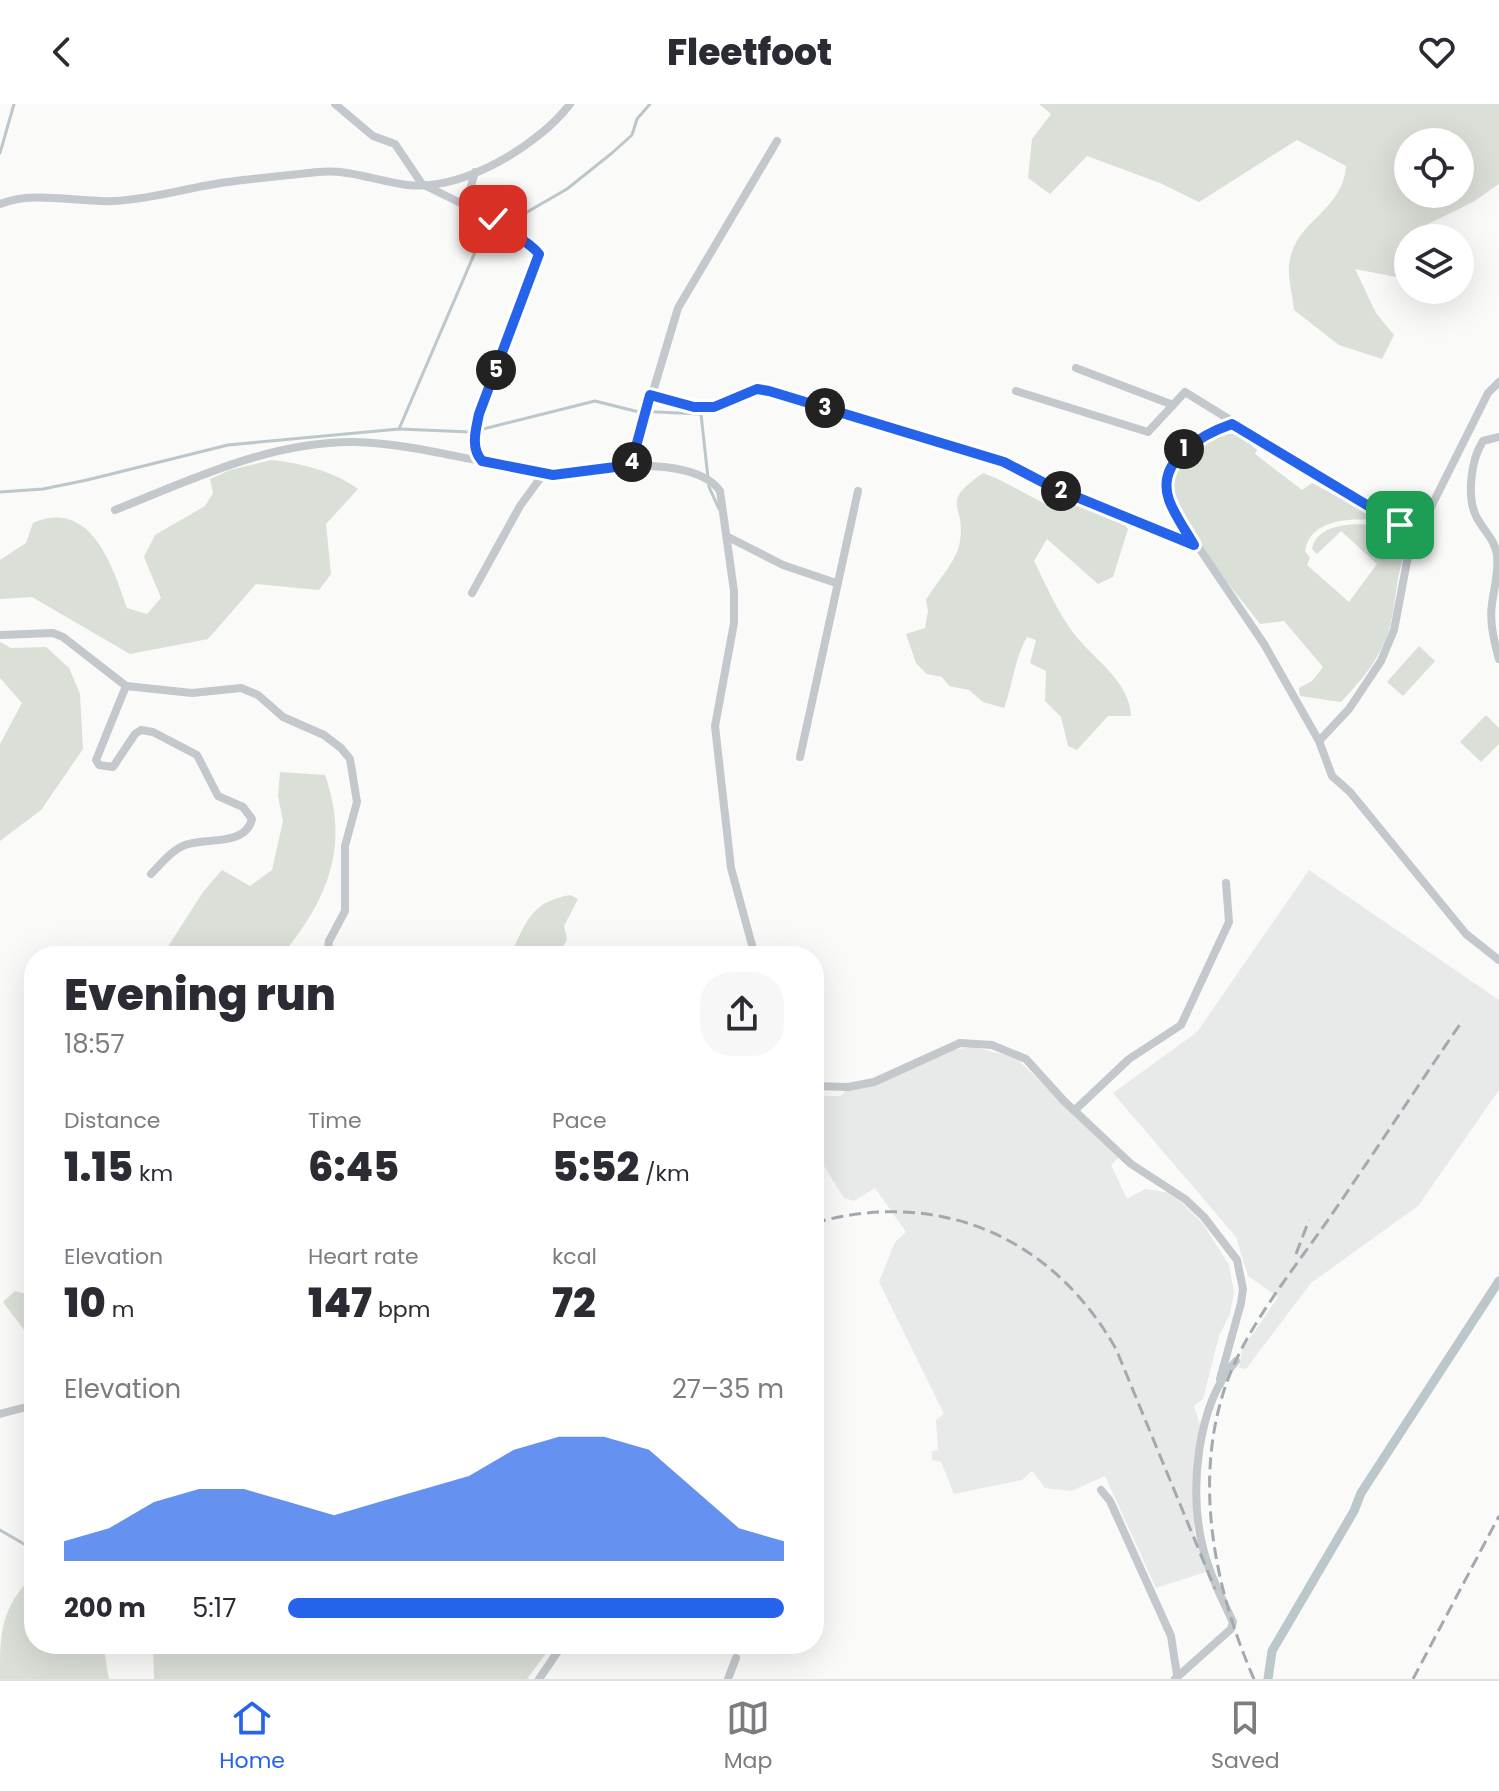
<!DOCTYPE html>
<html lang="en">
<head>
<meta charset="utf-8">
<style>
	:root { --surface:#fff; --page:#f7f7f7; --text:#2b2b33; --muted:#7c7c81; --line:#e1e1e2; --accent:#2563eb }
	body { margin:0; font-family:Poppins,sans-serif; background:var(--page); color:var(--text); height:100vh; display:flex; flex-direction:column; font-size:30px; white-space:nowrap }
	* { box-sizing:border-box; margin:0 }
	p { font-size:26px; color:var(--muted) }
	.icon { flex:none; width:44px; height:44px; fill:none; stroke:currentColor; stroke-width:2; stroke-linecap:round; stroke-linejoin:round }
	.map { position:relative; flex:1; overflow:hidden }
	.sheet { position:absolute; left:24px; top:842px; width:800px; height:708px; display:flex; flex-direction:column; background:var(--surface); border-radius:32px; box-shadow:0 8px 32px #0002 }
	.sheet>* { flex:none }
	.controls { position:absolute; left:1394px; top:24px; display:grid; gap:16px }
	.controls a { display:grid; place-items:center; width:80px; height:80px; border-radius:50%; background:var(--surface); box-shadow:0 8px 32px #0002; font-size:40px }
	.pin { position:absolute; display:grid; place-items:center; width:68px; height:68px; color:#fff; margin:-34px; border-radius:16px; box-shadow:0 4px 12px #0006 }
	.km { position:absolute; width:40px; height:40px; margin:-20px; border-radius:50%; background:#222; color:#fff; font-size:22px; line-height:40px; text-align:center }
	.round { display:grid; place-items:center; flex:none; width:84px; height:84px; border-radius:32px; background:var(--page) }
	.head { display:flex; align-items:center; justify-content:space-between; height:136px; padding:0 40px }
	h1 { font-size:44px; font-weight:800; line-height:60px }
	.metrics { display:grid; grid-template-columns:repeat(3,1fr); gap:12px; height:136px; padding:8px 40px }
	.metrics div { display:grid; align-content:center }
	.metrics b { font-size:40px; font-weight:800 }
	.metrics small { font-size:22px; font-weight:400 }
	.metrics p { font-size:22px }
	.chart { height:224px; padding:16px 40px }
	.chart p { display:flex; justify-content:space-between }
	.chart svg { width:100%; height:144px; margin-top:8px; fill:var(--accent); opacity:.7 }
	ul { padding:0 40px; list-style:none; font-size:26px }
	li { display:grid; grid-template-columns:128px 96px 1fr; align-items:center; height:60px }
	li i { height:20px; border-radius:10px; background:var(--accent) }
	header { display:flex; justify-content:space-between; align-items:center; height:104px; padding:0 40px; background:var(--surface); font-size:36px; font-weight:800 }
	.tabs { display:flex; justify-content:space-around; align-items:center; height:112px; border-top:2px solid var(--line); background:var(--surface); font-size:22px; color:var(--muted) }
	.tabs a { display:grid; justify-items:center; gap:4px }
	.tabs .on { color:var(--accent) }
	.map>svg:first-child { display:block }
	.built { fill:#e8e9e9 }
	.green { fill:#dadfd7; fill-rule:evenodd }
	.lines { fill:none; stroke-linecap:round; stroke-linejoin:round }
	.stream { stroke:#bbc7cb; stroke-width:3 }
	.canal { stroke:#bbc7cb; stroke-width:9 }
	.minor { stroke:#c3c8cc; stroke-width:8 }
	.rail { stroke:#a2aab0; stroke-width:3; stroke-dasharray:12 6; stroke-linecap:butt }
	.route-casing { stroke:#fff; stroke-width:16 }
	.route { stroke:#2563eb; stroke-width:10 }
</style>
</head>
<body>
<header><svg class="icon" aria-label="back" viewBox="0 0 24 24"><path d="M15 5l-7 7 7 7"/></svg>Fleetfoot<svg class="icon" aria-label="heart" viewBox="0 0 24 24"><path d="M12 20l-8-8c-3-5 5-10 8-4 3-6 11-1 8 4z"/></svg></header>
<div class="map">
<svg width="1499" height="1575" viewBox="0 0 1499 1575">
	<rect width="100%" height="100%" fill="#fafaf8"/>
	<g class="built">
		<polygon points="1309,766 1499,896 1499,986 1418,1102 1311,1179 1246,1265 1239,1264 1242,1246 1278,1193 1248,1172 1236,1133 1113,989 1197,928"/>
		<polygon points="972,943 1015,953 1119,1053 1111,1061 1127,1095 1145,1085 1172,1089 1203,1120 1229,1161 1234,1188 1230,1210 1219,1232 1203,1295 1194,1302 1200,1321 1194,1428 1209,1467 1156,1484 1105,1372 1071,1387 1045,1384 1032,1367 1022,1376 954,1390 941,1358 932,1356 932,1347 938,1346 936,1316 944,1310 879,1178 895,1138 906,1128 875,1084 854,1097 844,1094 814,1046 814,1034 819,1030 814,1022 814,992 841,992 846,986 953,946"/>
	</g>
	<g class="green">
		<path d="M1039,0H1499V80L1473,98L1428,120L1423,134H1408L1407,175L1355,165L1376,209L1394,231L1382,255L1339,241L1294,206C1293,192 1288,176 1289,162C1293,116 1343,109 1346,62L1297,36L1199,98L1160,79L1087,52L1050,90L1028,74L1032,35L1051,10ZM1408,38H1460V90H1408Z"/>
		<path d="M1225,330H1238L1257,346L1255,350L1302,386L1312,379L1385,417C1356,414 1311,412 1305,447L1310,454L1307,461L1349,498L1377,460L1341,427L1317,450L1312,445C1319,409 1390,420 1414,431C1395,459 1398,494 1389,526C1380,555 1361,577 1341,598L1300,592L1299,584L1312,577L1323,563L1284,517L1260,520C1238,490 1182,427 1172,394C1163,360 1198,337 1225,330Z"/>
		<path d="M271,356C300,359 334,367 358,385L326,420L331,470L319,486L256,480L208,535L130,550L32,493L0,495V456L26,439L33,419C90,394 112,460 127,504L147,510L161,494L144,453L155,431L205,402L213,389L210,375L230,366Z"/>
		<path d="M983,369C1011,379 1033,396 1061,407L1071,395L1118,412L1128,425L1113,473L1098,480L1047,435L1034,457C1045,479 1055,502 1069,523C1088,552 1130,575 1131,612H1108L1077,646L1068,642L1061,613L1045,597L1046,567L1030,559L1036,536L1027,533C1014,556 1013,580 1004,604L983,598L969,586L949,582L942,573L927,570L916,559L906,530L925,524L928,507L926,496C935,480 958,456 960,437C966,398 938,401 983,369Z"/>
		<polygon points="0,538 11,544 46,543 69,564 80,590 83,645 41,706 0,737 0,640 22,599 0,574"/>
		<polygon points="1419,542 1435,557 1403,592 1387,578"/>
		<polygon points="1486,611 1499,624 1499,640 1481,658 1460,638"/>
		<path d="M280,668L325,671C350,742 328,796 281,852H162L203,788L222,766L250,782L272,766L283,717L278,692Z"/>
		<path d="M570,791L578,795L564,822L567,835L558,852H510C526,819 530,798 570,791Z"/>
		<polygon points="15,1187 34,1192 34,1239 3,1198"/>
		<path d="M34,1470V1540H103L109,1575H0C0,1527 0,1506 34,1470Z"/>
		<polygon points="153,1540 553,1540 527,1575 154,1575"/>
	</g>
	<g class="lines">
		<g class="stream">
			<polyline points="0,49 14,0"/>
			<polyline points="399,325 471,328 595,297 635,307 701,310 709,383 719,405"/>
			<polyline points="0,388 43,385 87,376 228,341 399,325 476,146 501,123 567,85 612,49 632,31 637,15 650,0"/>
			<polyline points="0,1426 24,1440"/>
		</g>
		<polyline class="canal" points="1268,1575 1272,1547 1354,1407 1361,1389 1499,1177"/>
		<g class="minor">
			<path d="M335,0L373,32L395,40L422,80L493,115L505,128L526,138L539,150L479,310C476,325 470,344 482,357L553,371L631,361"/>
			<polyline points="466,99 475,68"/>
			<path d="M0,100C34,86 78,99 114,97C154,95 189,83 228,78C257,74 288,71 318,68C350,65 376,77 407,81C463,87 538,42 570,0"/>
			<polyline points="1076,264 1173,301"/>
			<polyline points="1016,287 1148,328 1185,288 1400,421 1424,422"/>
			<path d="M650,291C670,296 693,307 714,303C734,299 748,284 769,287L1004,358L1052,383L1194,441"/>
			<path d="M1232,320C1189,335 1154,361 1176,410L1264,540L1319,637L1332,672L1350,688L1466,830L1499,856"/>
			<path d="M1499,333L1483,337C1471,355 1466,394 1477,414C1484,427 1495,436 1497,451C1499,469 1494,483 1492,500C1489,518 1494,538 1499,555"/>
			<path d="M115,406C190,376 271,337 354,338C397,339 439,349 481,357"/>
			<polyline points="728,433 783,461 836,479"/>
			<polyline points="472,489 520,402 544,369"/>
			<polyline points="0,531 53,529 63,533 126,582 192,589 241,584 258,591 283,613 324,631 341,644 350,655 357,698 345,742 345,807 329,837 327,852"/>
			<path d="M126,582L96,656L99,661L113,663L135,630L141,626L153,628L197,651L218,692L243,703L252,715C245,743 206,733 185,741C172,746 161,760 151,770"/>
			<polyline points="1319,637 1349,605 1381,557 1394,526 1409,447 1488,289 1499,278"/>
			<polyline points="800,653 858,387"/>
			<path d="M755,852L731,764L715,622L734,519V487L720,387C703,363 658,362 631,361L678,204L777,37"/>
			<polyline points="814,982 848,983 874,978 960,939 992,941 1026,955 1064,997 1131,1060 1185,1095 1204,1113 1237,1156 1243,1185 1241,1199 1220,1275"/>
			<polyline points="1075,1006 1129,955 1181,921 1229,818 1226,779"/>
			<polyline points="0,1310 34,1301"/>
			<polyline points="1101,1386 1110,1397 1171,1532 1177,1571"/>
			<polyline points="539,1575 563,1540"/>
			<polyline points="728,1575 736,1554"/>
			<path d="M1175,1575L1231,1525L1233,1518C1222,1495 1209,1469 1203,1444C1189,1388 1196,1301 1236,1257"/>
		</g>
		<g class="rail">
			<path d="M814,1119C938,1084 1052,1132 1116,1245L1215,1485"/>
			<polyline points="1296,1150 1309,1116"/>
			<path d="M1254,1575C1210,1475 1188,1352 1239,1250C1263,1202 1299,1158 1330,1113C1375,1048 1418,981 1463,916"/>
			<polyline points="1413,1575 1499,1412"/>
		</g>
	</g>
	<g class="lines">
		<defs>
			<path id="route" d="M493,115C507,129 527,135 539,150L479,310C476,325 470,344 482,357L553,371L631,361L650,291L694,303H714L757,285L769,287L1004,358L1052,383L1194,441C1186,427 1175,412 1169,396C1155,356 1203,330 1232,320L1400,421"/>
		</defs>
		<use href="#route" class="route-casing"/>
		<use href="#route" class="route"/>
	</g>
</svg>
<div class="controls">
<a><svg class="icon" aria-label="locate" viewBox="0 0 24 24"><circle cx="12" cy="12" r="6"/><path d="M12 2v4M12 18v4M2 12h4M18 12h4"/></svg></a>
<a><svg class="icon" aria-label="layers" viewBox="0 0 24 24"><path d="M12 4l9 5-9 5-9-5zM3 14l9 5 9-5"/></svg></a>
</div>
<div class="pin" style="left:1400px;top:421px;background:#1e9e55"><svg class="icon" aria-label="arrive" viewBox="0 0 24 24"><path d="M6 21V4h12l-3 4 3 4H6"/></svg></div>
<div class="pin" style="left:493px;top:115px;background:#d93025"><svg class="icon" aria-label="check" viewBox="0 0 24 24"><path d="M5 12l5 5 9-10"/></svg></div>
<b class="km" style="left:1184px;top:345px">1</b>
<b class="km" style="left:1061px;top:387px">2</b>
<b class="km" style="left:825px;top:304px">3</b>
<b class="km" style="left:632px;top:358px">4</b>
<b class="km" style="left:496px;top:266px">5</b>
<section class="sheet">
<div class="head"><div><h1>Evening run</h1><p>18:57</p></div><a class="round"><svg class="icon" aria-label="share" viewBox="0 0 24 24"><path d="M12 15V3M7 8l5-5 5 5M5 13v7h14v-7"/></svg></a></div>
<div class="metrics">
<div><p>Distance</p><b>1.15<small> km</small></b></div>
<div><p>Time</p><b>6:45</b></div>
<div><p>Pace</p><b>5:52<small> /km</small></b></div>
</div>
<div class="metrics">
<div><p>Elevation</p><b>10<small> m</small></b></div>
<div><p>Heart rate</p><b>147<small> bpm</small></b></div>
<div><p>kcal</p><b>72</b></div>
</div>
<div class="chart"><p><span>Elevation</span>27–35 m</p>
<svg viewBox="0 0 160 44" preserveAspectRatio="none"><path d="M0 44V38L10 34L20 26L30 22L40 22L50 26L60 30L70 26L80 22L90 18L100 10L110 6L120 6L130 10L140 22L150 34L160 38V44z"/></svg>
</div>
<ul>
<li><b>200 m</b>5:17<i style="width:100%"></i></li>
</ul>
</section>
</div>
<nav class="tabs">
<a class="on"><svg class="icon" aria-label="home" viewBox="0 0 24 24"><path d="M3 11l9-7 9 7M6 9v11h12V9"/></svg>Home</a>
<a><svg class="icon" aria-label="map" viewBox="0 0 24 24"><path d="M3 6l6-2 6 2 6-2v14l-6 2-6-2-6 2zM9 4v14M15 6v14"/></svg>Map</a>
<a><svg class="icon" aria-label="saved" viewBox="0 0 24 24"><path d="M7 4h10v16l-5-4-5 4z"/></svg>Saved</a>
</nav>
</body>
</html>
